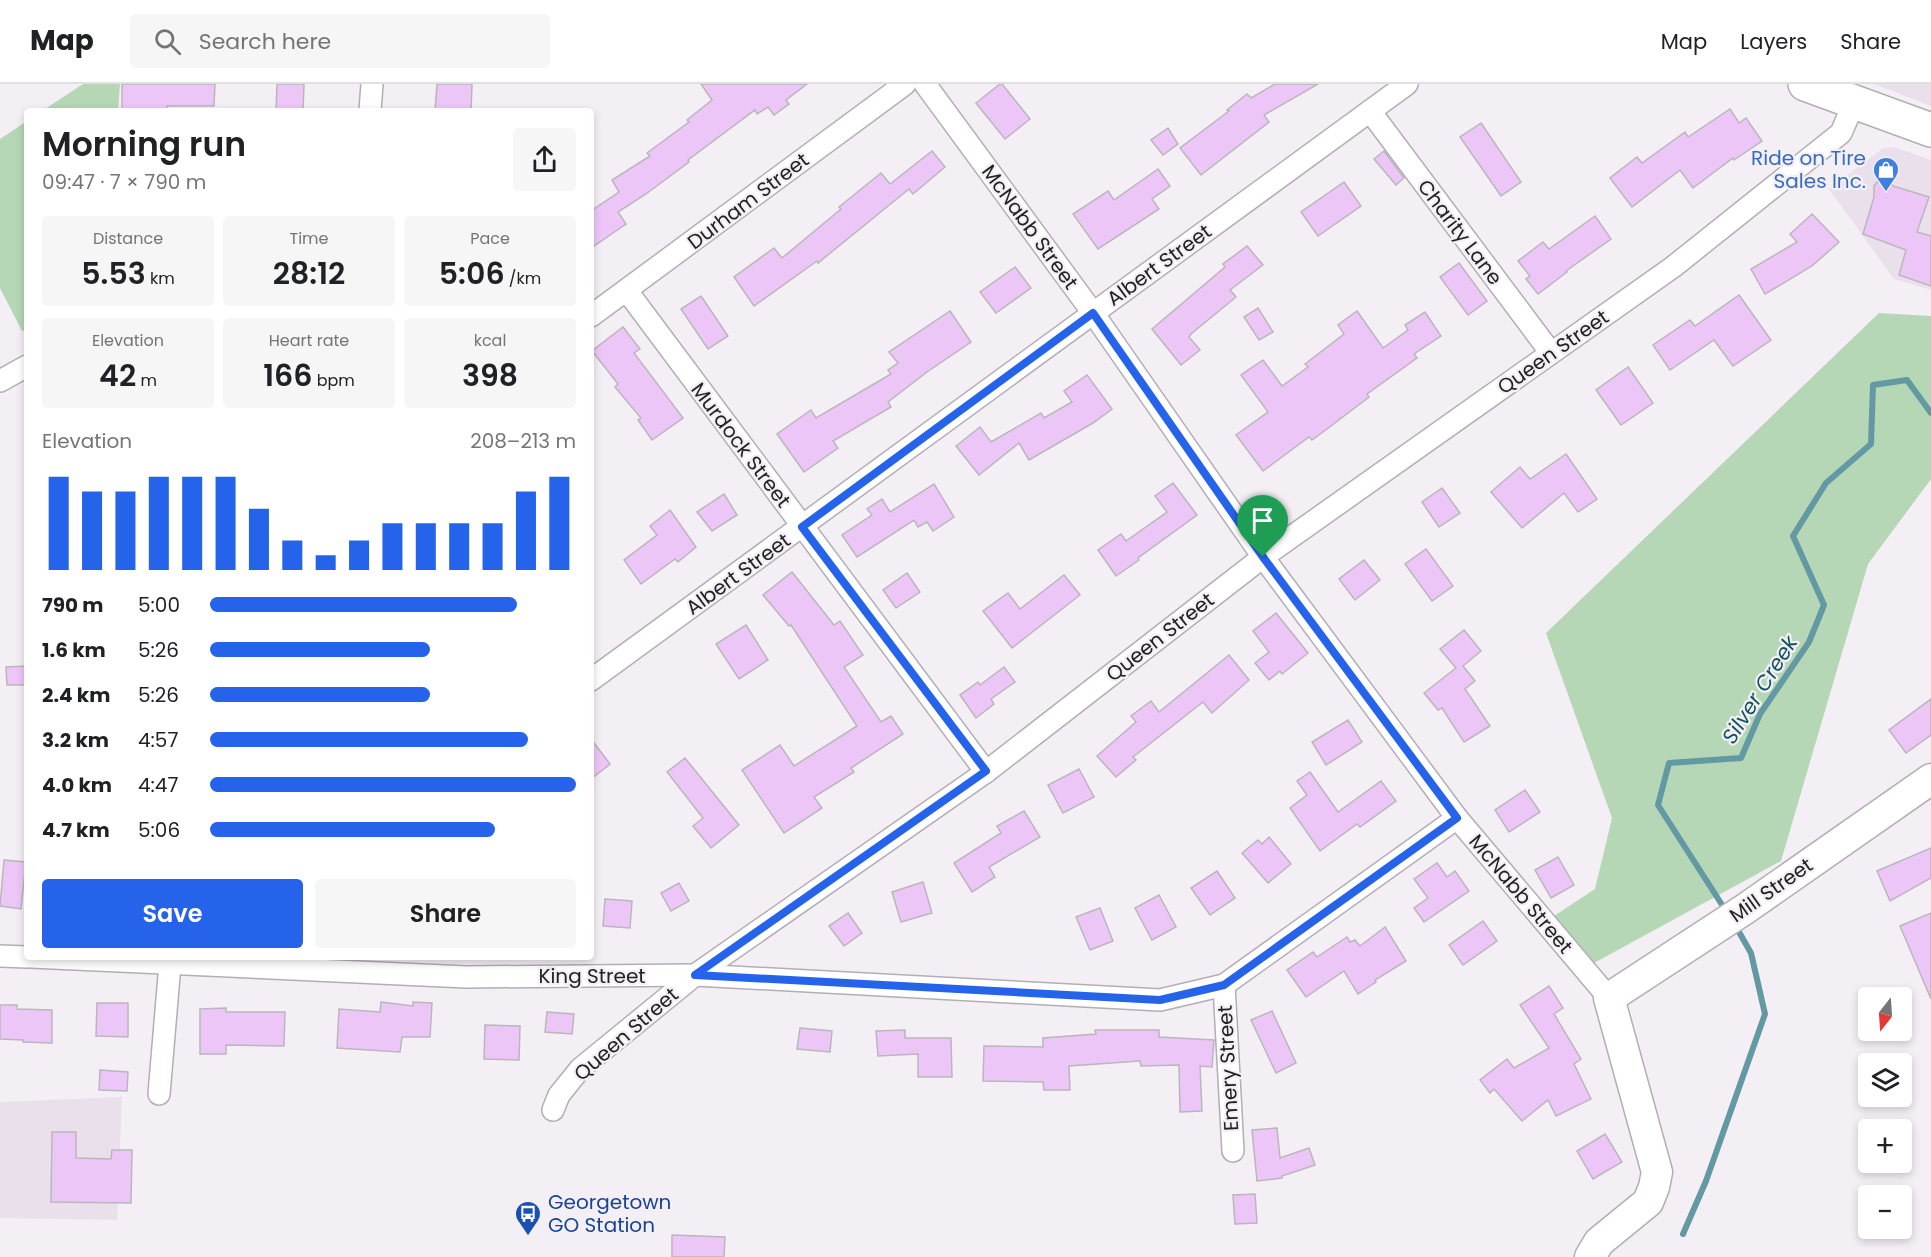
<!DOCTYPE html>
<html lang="en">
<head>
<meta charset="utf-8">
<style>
	:root { --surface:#fff; --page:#f6f6f6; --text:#202124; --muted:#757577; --line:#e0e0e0; --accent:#2563eb }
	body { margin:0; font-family:Poppins,sans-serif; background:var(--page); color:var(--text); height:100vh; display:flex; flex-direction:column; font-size:22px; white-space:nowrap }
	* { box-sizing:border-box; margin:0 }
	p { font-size:20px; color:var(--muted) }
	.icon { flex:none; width:33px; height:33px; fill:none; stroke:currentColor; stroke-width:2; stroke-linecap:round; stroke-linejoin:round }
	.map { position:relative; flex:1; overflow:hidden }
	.panel { position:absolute; left:24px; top:24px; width:570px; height:852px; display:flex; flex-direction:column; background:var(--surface); border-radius:6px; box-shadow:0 3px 9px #0003 }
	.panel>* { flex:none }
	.needle { width:39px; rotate:197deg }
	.tools { position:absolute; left:1858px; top:903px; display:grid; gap:12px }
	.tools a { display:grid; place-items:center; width:54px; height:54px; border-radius:6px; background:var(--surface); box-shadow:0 3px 9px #0003; font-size:30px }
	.pin { position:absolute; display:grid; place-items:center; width:51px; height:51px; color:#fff; margin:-62px -26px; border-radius:50% 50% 50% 0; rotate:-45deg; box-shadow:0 0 6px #0007 }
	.pin .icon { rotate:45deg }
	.round { display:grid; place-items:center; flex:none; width:63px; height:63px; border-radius:6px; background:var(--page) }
	.headline { display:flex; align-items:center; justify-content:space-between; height:102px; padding:0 18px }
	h1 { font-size:33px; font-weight:600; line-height:45px }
	.figures { display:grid; grid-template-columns:repeat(3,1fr); gap:9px; height:102px; padding:6px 18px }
	.figures div { display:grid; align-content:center; border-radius:6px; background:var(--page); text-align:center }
	.figures b { font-size:30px; font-weight:600 }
	.figures small { font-size:16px; font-weight:400 }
	.figures p { font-size:16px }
	.chart { height:168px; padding:12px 18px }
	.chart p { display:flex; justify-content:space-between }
	.chart svg { width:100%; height:108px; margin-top:6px; stroke:var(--accent); stroke-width:6 }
	.button { display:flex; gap:12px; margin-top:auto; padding:12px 18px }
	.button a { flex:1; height:69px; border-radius:6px; background:var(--accent); color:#fff; font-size:24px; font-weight:600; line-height:69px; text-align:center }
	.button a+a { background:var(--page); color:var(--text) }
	ul { padding:0 18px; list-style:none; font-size:20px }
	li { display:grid; grid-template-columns:96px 72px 1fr; align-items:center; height:45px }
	li i { height:15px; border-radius:8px; background:var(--accent) }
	header { display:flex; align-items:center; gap:36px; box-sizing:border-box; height:84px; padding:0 30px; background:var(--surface); border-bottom:2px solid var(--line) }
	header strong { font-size:28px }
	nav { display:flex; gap:33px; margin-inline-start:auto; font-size:21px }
	.search { width:420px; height:54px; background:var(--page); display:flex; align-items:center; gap:15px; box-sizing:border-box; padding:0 21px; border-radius:6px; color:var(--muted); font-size:22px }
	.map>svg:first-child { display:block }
	.built { fill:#e9e0ec }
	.green { fill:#b5d7b6 }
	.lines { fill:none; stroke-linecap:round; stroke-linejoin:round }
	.stream { stroke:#6399a2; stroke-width:6 }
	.building { fill:#edc6f8; stroke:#bab6bc; stroke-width:1.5 }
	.street-casing { stroke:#b3aeb4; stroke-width:24 }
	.secondary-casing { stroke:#b3aeb4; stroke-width:33 }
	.primary-casing { stroke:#b3aeb4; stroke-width:36 }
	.street { stroke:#fff; stroke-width:21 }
	.secondary { stroke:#fff; stroke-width:30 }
	.primary { stroke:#fff; stroke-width:33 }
	.route-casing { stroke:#fff; stroke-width:12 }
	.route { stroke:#2563eb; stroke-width:8 }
	.labels { text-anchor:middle; stroke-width:4.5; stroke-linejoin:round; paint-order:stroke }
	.shop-label { font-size:20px; fill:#366cbe; stroke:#f4eff5; text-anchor:end }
	.street-label { font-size:20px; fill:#232123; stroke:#f4eff5 }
	.transit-label { font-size:20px; fill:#164399; stroke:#f4eff5; text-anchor:start }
	.water-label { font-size:21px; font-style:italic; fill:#0e545d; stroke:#f4eff5 }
</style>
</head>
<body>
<header>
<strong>Map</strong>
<div class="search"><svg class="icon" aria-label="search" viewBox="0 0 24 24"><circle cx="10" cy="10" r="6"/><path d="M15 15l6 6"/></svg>Search here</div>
<nav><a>Map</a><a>Layers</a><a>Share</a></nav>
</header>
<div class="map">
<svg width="1931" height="1173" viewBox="0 0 1931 1173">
	<rect width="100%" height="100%" fill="#f4eff5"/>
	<g class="built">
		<polygon points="1874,0 1931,0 1931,22"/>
		<polygon points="1894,63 1931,76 1931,206 1894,195 1829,105 1882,65"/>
		<polygon points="122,1013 117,1136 0,1134 0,1018"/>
	</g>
	<g class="green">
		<polygon points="83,0 120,0 118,27 42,27"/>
		<polygon points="27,37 27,246 22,247 0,204 0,55"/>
		<polygon points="1879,229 1931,232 1931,395 1868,480 1781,777 1594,879 1576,866 1551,834 1595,805 1612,734 1546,549"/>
	</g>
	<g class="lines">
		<g class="stream">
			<polyline points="1726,827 1658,721 1669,679 1741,674 1760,630 1809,558 1824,521 1793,452 1826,399 1871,360 1873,301 1907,296 1931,329"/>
			<polyline points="1683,1150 1706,1097 1765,930 1751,869 1735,841"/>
		</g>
	</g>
	<g class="building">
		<polygon points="122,0 215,0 214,22 167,22 167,27 122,27"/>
		<polygon points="277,0 304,0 303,27 276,27"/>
		<polygon points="437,0 472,0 471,27 435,27"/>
		<polygon points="701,0 807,0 786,16 789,20 774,31 768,23 757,30 755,26 688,76 689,78 646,110 618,128 626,140 591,164 591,127 619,108 612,96 650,72 647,69 689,38 687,36 712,16"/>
		<polygon points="1000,0 1002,0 1030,35 1005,55 976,19"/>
		<polygon points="1275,0 1318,0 1264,31 1269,38 1201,91 1180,64 1229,27 1227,26 1247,10 1251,14"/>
		<polygon points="1730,25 1739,39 1746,34 1762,57 1734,76 1733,74 1693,104 1680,86 1632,123 1610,94 1637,73 1642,79 1685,48 1688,53"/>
		<polygon points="1481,39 1521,98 1501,112 1460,53"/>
		<polygon points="1168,44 1178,60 1163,71 1151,56"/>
		<polygon points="932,67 945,83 913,110 909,105 818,179 817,177 754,222 734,193 774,164 782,174 841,125 839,123 881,89 890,100"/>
		<polygon points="1384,67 1404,94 1396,101 1374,75"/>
		<polygon points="1158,85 1170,102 1152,115 1159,125 1098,165 1073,130 1108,107 1114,116"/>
		<polygon points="1889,94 1893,102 1929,113 1917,148 1931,152 1931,202 1899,191 1906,166 1863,150 1874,113 1874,102 1879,96"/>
		<polygon points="1344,98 1361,122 1318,152 1301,128"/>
		<polygon points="1812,130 1839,158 1812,182 1765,210 1751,185 1797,158 1790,150"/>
		<polygon points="1595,132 1611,155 1566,187 1567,188 1538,210 1526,195 1530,192 1518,177 1543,158 1549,165"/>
		<polygon points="1247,162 1263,181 1230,206 1236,213 1191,250 1189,253 1200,266 1181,281 1152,245 1225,183 1223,180"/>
		<polygon points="1459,179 1487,217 1468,231 1440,193"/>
		<polygon points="1015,183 1031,204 996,229 980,208"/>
		<polygon points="1739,211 1771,256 1733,282 1714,256 1670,286 1653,261 1690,236 1695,242"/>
		<polygon points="701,212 728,252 708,265 681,225"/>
		<polygon points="1258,224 1273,248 1259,256 1244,233"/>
		<polygon points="950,227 971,258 927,288 888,318 891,323 833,357 838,364 804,388 777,350 811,326 816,334 891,290 888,286 898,279 889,268"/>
		<polygon points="1357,227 1383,264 1408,246 1405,241 1425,228 1441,252 1414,270 1417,274 1367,310 1369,313 1327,345 1312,356 1309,353 1263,387 1236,351 1268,328 1241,291 1263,276 1282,302 1308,283 1305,280 1344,250 1338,241"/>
		<polygon points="623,243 640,265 634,269 683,334 652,356 638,336 641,334 615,303 618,300 592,267"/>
		<polygon points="1628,283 1653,319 1621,341 1596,306"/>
		<polygon points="1087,291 1112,325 1093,339 1029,376 1019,359 979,391 956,362 980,343 991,358 1041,329 1044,334 1072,318 1064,307"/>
		<polygon points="1566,370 1597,415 1578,428 1564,409 1522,444 1491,408 1520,383 1530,395"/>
		<polygon points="1173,399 1197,431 1138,474 1139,476 1116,492 1098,466 1121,450 1126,457 1167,428 1155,412"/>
		<polygon points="934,400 954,433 933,447 927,438 918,443 914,436 857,473 842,451 872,431 867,425 882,415 890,428"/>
		<polygon points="1442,404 1460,429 1439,443 1422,418"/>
		<polygon points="724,410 737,431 712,447 697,428"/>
		<polygon points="670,426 696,463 678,478 675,475 641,500 624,476 657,451 650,442"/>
		<polygon points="1426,465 1453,502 1432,517 1405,480"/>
		<polygon points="1364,476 1380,496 1355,516 1339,495"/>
		<polygon points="792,488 834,541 840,537 863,571 844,583 881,638 891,632 903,650 851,684 854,688 814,713 822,724 784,749 742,686 780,661 794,682 857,642 791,541 789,542 763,511"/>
		<polygon points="907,489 920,508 896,524 883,506"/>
		<polygon points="1064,491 1080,511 1012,564 983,527 1008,509 1020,525"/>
		<polygon points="1276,529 1308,569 1282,590 1280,587 1269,596 1255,579 1269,568 1253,547"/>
		<polygon points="746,541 768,576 739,595 716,560"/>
		<polygon points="1464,546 1481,567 1463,582 1475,597 1465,605 1490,642 1464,658 1442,624 1438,626 1424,609 1456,584 1440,565"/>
		<polygon points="1229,571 1249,596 1212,629 1203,618 1133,673 1136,676 1116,693 1097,672 1136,638 1131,632 1151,617 1159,628"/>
		<polygon points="26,582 26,601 7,601 6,583"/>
		<polygon points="1004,583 1015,598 991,615 994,620 976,634 960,611 978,598 980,601"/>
		<polygon points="1931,615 1931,651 1906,669 1889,646"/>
		<polygon points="1348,636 1362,658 1326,681 1312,658"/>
		<polygon points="591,655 610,680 591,695"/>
		<polygon points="685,674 739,741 711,764 693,742 703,734 667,688"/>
		<polygon points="1079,685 1094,713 1063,729 1048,701"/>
		<polygon points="1310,688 1338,728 1381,697 1396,717 1360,743 1357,740 1320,767 1290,724 1307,711 1297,697"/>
		<polygon points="1525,706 1540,728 1509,748 1495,726"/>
		<polygon points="1024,727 1040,753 989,783 995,793 972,808 954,779 1001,749 997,742"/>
		<polygon points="1269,753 1291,780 1268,799 1242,769 1258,756 1262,760"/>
		<polygon points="1931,764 1931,794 1890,817 1877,787"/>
		<polygon points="1558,773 1574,801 1551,814 1535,786"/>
		<polygon points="4,776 26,778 21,825 0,822"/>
		<polygon points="1437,779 1447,793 1455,787 1469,807 1424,838 1414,824 1428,814 1414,795"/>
		<polygon points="1217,787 1235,814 1210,831 1191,804"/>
		<polygon points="923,798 932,829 901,838 892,808"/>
		<polygon points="679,799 689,817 671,827 661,809"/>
		<polygon points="1159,811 1176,843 1152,856 1135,824"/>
		<polygon points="605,815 632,817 630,844 603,842"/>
		<polygon points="1100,824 1113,857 1090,866 1076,833"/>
		<polygon points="848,829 862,849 844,862 829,842"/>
		<polygon points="1931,829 1931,915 1900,842"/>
		<polygon points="1483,837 1497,857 1463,881 1449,861"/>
		<polygon points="1385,843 1406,877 1375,896 1376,898 1358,910 1344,887 1306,913 1287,886 1313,868 1317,873 1347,853 1350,858 1355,856 1360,862"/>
		<polygon points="1549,902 1563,924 1554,930 1581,975 1574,980 1591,1015 1556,1032 1548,1016 1522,1037 1494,1005 1490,1009 1480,996 1507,975 1514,984 1549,964 1520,921"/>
		<polygon points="381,918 413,922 413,918 432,919 430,953 402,953 400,968 337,964 339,925 380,928"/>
		<polygon points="97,919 128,919 128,953 96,952"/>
		<polygon points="0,921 17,921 17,925 52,926 52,959 23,958 23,956 0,955"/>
		<polygon points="226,924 226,928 285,928 284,962 226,961 226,970 200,970 200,925"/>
		<polygon points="1272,927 1296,979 1276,989 1251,936"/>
		<polygon points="547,928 574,930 572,950 545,948"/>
		<polygon points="485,941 520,942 519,976 484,975"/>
		<polygon points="800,944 832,947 830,968 797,965"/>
		<polygon points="905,946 905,954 951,954 952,993 918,993 918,970 878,972 876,947"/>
		<polygon points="1095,946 1159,946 1159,953 1214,956 1212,983 1200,982 1202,1027 1180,1028 1179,981 1141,982 1140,977 1069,982 1070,1006 1044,1006 1043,998 983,997 984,962 1043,963 1043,954 1096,950"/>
		<polygon points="100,986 128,988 127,1007 99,1006"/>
		<polygon points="1277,1044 1280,1074 1309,1064 1315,1081 1282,1092 1282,1094 1257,1097 1252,1046"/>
		<polygon points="52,1048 76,1048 76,1074 111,1075 112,1066 132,1066 131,1119 51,1118"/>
		<polygon points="1605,1050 1622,1078 1593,1095 1577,1067"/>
		<polygon points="1255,1110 1257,1139 1235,1140 1233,1111"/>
		<polygon points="672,1151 725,1153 724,1173 672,1173"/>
	</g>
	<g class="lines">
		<defs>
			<g id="street">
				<polyline points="925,0 1093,229 1263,473 1457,734 1609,914"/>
				<polyline points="370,27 372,0"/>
				<polyline points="1370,27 1551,269"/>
				<polyline points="627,207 986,688"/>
				<polyline points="591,232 905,0"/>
				<polyline points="0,297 27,282"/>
				<polyline points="591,596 1407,0"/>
				<polyline points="0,872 27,873"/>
				<polyline points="31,873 466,893 695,891 1160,916 1224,901 1457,734"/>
				<polyline points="1224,901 1233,1067"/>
				<polyline points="159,1010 170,880"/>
				<polyline points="553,1026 559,1011 580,985 695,891 986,688 1263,473 1673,183 1841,49 1854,19"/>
			</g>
			<polyline id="secondary" points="1590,1173 1599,1158 1648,1118 1654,1103 1657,1088 1609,914 1745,825 1931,695"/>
			<polyline id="primary" points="1805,0 1931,46"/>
		</defs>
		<use href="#street" class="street-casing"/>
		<use href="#secondary" class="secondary-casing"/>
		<use href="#primary" class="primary-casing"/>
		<use href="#street" class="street"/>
		<use href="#secondary" class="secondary"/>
		<use href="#primary" class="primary"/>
	</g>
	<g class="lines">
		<defs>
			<polygon id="route" points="1093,229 1263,473 1457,734 1224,901 1160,916 695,891 986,687 802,443"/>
		</defs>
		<use href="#route" class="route-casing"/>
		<use href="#route" class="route"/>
	</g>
	<defs>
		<symbol id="shop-pin" viewBox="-11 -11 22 30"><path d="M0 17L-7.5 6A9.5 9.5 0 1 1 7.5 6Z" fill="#3f7fe0" stroke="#f4eff5"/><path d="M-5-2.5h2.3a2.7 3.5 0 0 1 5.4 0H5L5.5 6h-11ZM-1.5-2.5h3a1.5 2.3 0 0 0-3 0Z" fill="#fff"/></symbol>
		<symbol id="bus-pin" viewBox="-11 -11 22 30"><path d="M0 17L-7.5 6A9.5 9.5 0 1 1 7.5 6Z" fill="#1a4fb4" stroke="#f4eff5"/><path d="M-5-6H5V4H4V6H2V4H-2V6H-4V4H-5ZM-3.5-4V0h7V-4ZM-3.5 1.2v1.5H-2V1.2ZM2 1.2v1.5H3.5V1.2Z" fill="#fff"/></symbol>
	</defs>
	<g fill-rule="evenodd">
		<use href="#shop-pin" x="1871" y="71" width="30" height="40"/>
		<use href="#bus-pin" x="513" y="1115" width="30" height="40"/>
	</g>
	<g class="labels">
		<g class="shop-label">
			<text x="1866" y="81">Ride on Tire<tspan x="1866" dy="23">Sales Inc.</tspan></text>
		</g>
		<g class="street-label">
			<text transform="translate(748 117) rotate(-37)" y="7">Durham Street</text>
			<text transform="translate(1030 143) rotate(54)" y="7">McNabb Street</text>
			<text transform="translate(1460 148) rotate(53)" y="7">Charity Lane</text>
			<text transform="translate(1159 181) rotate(-36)" y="7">Albert Street</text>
			<text transform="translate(1553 268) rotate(-35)" y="7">Queen Street</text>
			<text transform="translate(741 361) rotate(53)" y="7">Murdock Street</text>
			<text transform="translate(738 490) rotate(-36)" y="7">Albert Street</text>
			<text transform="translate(1160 553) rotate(-38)" y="7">Queen Street</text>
			<text transform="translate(1771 806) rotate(-35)" y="7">Mill Street</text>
			<text transform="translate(1521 810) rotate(50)" y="7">McNabb Street</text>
			<text x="592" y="899">King Street</text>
			<text transform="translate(626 950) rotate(-41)" y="7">Queen Street</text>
			<text transform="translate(1228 984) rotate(-93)" y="7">Emery Street</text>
		</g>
		<g class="transit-label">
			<text x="548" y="1125">Georgetown<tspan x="548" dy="23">GO Station</tspan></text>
		</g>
		<g class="water-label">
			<text transform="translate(1760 606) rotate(-58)" y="7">Silver Creek</text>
		</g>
	</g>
</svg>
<div class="tools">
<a><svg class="needle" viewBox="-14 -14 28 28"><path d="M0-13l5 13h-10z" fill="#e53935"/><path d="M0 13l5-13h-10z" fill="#757577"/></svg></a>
<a><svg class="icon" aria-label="layers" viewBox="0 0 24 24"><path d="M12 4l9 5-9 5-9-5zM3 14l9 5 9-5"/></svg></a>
<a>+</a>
<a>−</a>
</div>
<div class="pin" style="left:1263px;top:473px;background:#1e9e55"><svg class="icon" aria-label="arrive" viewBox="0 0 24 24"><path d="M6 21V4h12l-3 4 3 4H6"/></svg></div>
<section class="panel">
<div class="headline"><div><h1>Morning run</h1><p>09:47 · 7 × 790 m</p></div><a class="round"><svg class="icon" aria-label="share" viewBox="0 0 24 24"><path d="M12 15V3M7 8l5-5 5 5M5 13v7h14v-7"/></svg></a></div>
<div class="figures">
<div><p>Distance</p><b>5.53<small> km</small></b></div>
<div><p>Time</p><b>28:12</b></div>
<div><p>Pace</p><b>5:06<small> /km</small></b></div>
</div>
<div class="figures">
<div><p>Elevation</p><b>42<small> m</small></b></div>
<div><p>Heart rate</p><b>166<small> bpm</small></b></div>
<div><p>kcal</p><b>398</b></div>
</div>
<div class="chart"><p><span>Elevation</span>208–213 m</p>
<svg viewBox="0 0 160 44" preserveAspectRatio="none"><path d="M5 44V6M15 44V12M25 44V12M35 44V6M45 44V6M55 44V6M65 44V19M75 44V32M85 44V38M95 44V32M105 44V25M115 44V25M125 44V25M135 44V25M145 44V12M155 44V6"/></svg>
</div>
<ul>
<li><b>790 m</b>5:00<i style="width:84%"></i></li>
<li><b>1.6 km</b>5:26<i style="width:60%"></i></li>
<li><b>2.4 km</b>5:26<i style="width:60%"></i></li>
<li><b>3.2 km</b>4:57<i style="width:87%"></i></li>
<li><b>4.0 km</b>4:47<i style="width:100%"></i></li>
<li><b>4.7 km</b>5:06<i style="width:78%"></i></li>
</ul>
<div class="button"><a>Save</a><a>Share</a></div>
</section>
</div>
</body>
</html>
